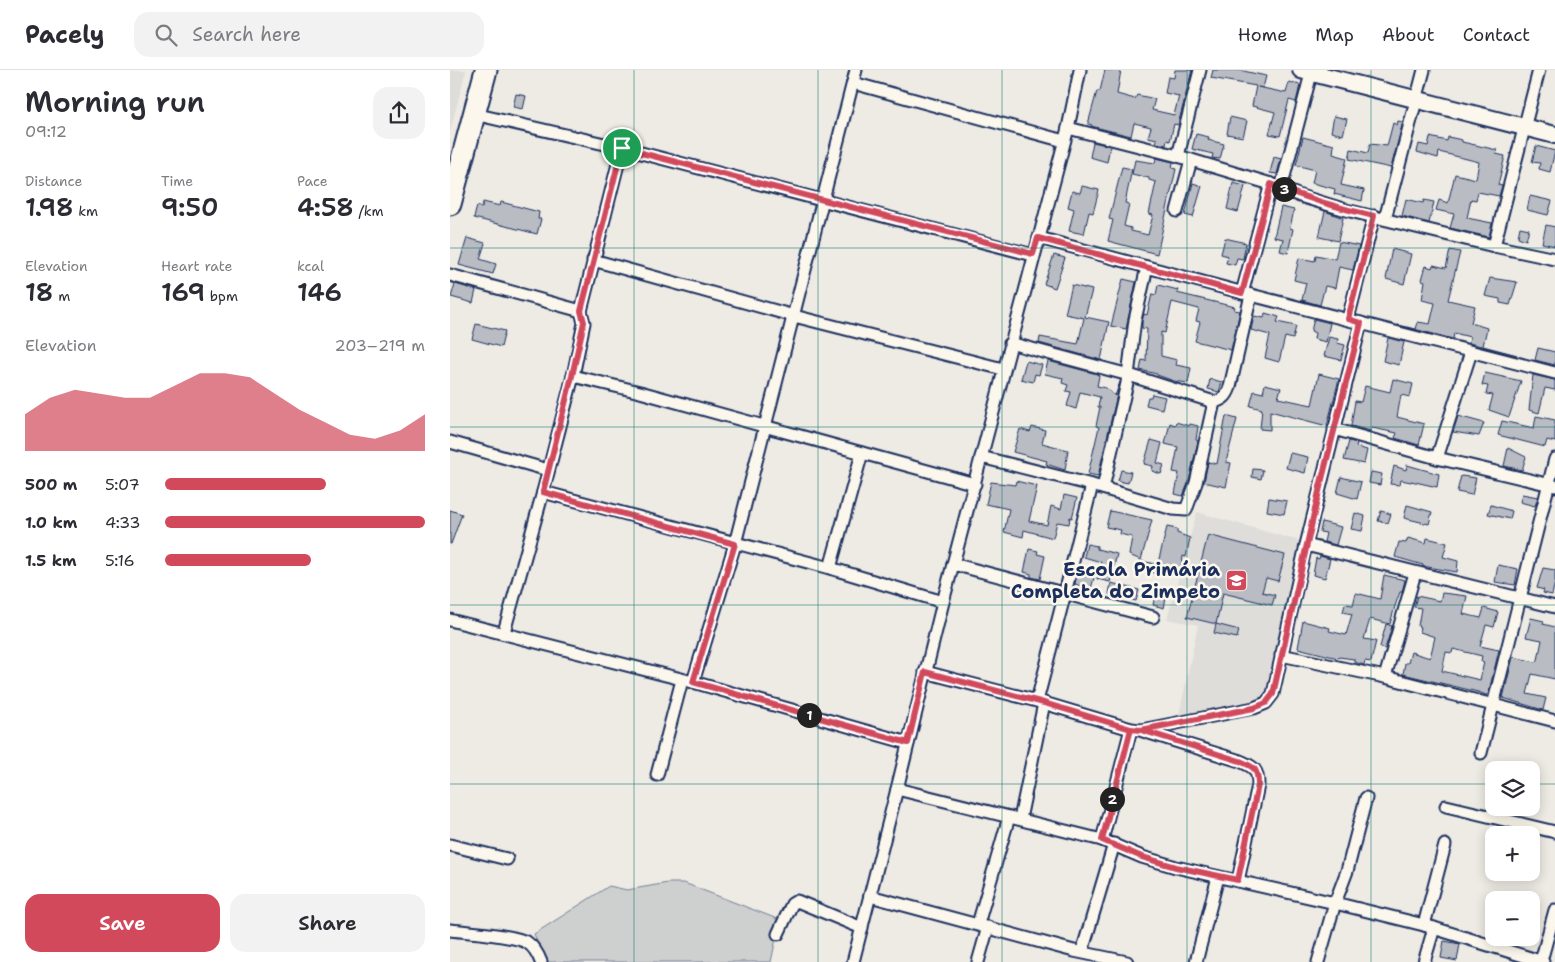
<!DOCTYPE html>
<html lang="en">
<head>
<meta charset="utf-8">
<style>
	:root { --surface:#fff; --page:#f2f2f3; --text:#2b2b33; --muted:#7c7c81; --line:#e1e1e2; --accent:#d1495b }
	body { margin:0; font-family:"Shantell Sans",sans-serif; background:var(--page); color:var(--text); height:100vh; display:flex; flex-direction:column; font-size:19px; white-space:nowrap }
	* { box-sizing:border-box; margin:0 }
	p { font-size:16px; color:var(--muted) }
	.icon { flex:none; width:28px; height:28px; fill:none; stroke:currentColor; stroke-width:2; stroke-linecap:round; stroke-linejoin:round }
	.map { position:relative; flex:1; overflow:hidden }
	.panel { display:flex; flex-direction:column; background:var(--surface); width:450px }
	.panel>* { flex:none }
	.buttons { position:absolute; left:1035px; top:691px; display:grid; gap:10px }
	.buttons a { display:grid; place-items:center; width:55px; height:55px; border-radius:10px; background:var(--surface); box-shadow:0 2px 12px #0003; font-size:25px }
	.pin { position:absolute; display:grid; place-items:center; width:42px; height:42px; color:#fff; margin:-21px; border:2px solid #fff; border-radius:50%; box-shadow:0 1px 5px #0007 }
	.km { position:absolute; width:25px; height:25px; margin:-12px; border-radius:50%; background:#222; color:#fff; font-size:14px; line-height:25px; text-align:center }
	.round { display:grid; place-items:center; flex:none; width:52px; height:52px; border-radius:15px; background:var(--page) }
	.overview { display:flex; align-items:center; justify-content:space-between; height:85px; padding:0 25px }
	h1 { font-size:28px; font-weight:600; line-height:38px }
	.figures { display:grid; grid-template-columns:repeat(3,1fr); gap:8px; height:85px; padding:5px 25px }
	.figures div { display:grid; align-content:center }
	.figures b { font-size:25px; font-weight:600 }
	.figures small { font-size:14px; font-weight:400 }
	.figures p { font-size:14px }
	.chart { height:140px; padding:10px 25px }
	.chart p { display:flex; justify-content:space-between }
	.chart svg { width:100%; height:90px; margin-top:5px; fill:var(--accent); opacity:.7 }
	.primary-button { display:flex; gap:10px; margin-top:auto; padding:10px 25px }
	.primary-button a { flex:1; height:58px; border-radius:15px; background:var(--accent); color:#fff; font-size:20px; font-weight:600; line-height:58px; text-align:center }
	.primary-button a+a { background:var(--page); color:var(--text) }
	ul { padding:0 25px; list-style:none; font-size:16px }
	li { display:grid; grid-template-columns:80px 60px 1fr; align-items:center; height:38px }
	li i { height:12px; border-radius:6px; background:var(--accent) }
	header { display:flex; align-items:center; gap:30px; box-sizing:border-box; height:70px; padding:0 25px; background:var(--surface); border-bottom:1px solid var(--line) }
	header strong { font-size:24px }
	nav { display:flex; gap:28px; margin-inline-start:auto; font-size:18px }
	.search { width:350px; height:45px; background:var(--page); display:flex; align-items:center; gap:12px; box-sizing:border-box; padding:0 18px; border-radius:15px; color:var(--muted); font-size:19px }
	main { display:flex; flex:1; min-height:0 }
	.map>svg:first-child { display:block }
	.built { fill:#deddda }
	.green { fill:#cecfcf; stroke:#747f96 }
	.building { fill:#b9bcc3; stroke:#1b2f5e; fill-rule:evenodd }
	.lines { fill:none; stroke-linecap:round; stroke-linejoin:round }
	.street-casing { stroke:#1b2f5e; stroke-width:15 }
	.secondary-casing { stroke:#1b2f5e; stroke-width:20 }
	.highway-casing { stroke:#1b2f5e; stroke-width:25 }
	.street { stroke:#fbf7ec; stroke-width:11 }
	.secondary { stroke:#fbf7ec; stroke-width:16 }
	.highway { stroke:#fbf7ec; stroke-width:21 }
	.route-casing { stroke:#fff; stroke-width:10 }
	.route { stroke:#d1495b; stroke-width:6 }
	.grid { fill:none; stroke:#0f766e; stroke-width:1; stroke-opacity:0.55 }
	.labels { text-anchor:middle; stroke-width:5; stroke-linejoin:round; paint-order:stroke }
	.poi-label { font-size:19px; font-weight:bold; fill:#1b2f5e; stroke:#fbf7ec; text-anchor:end }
</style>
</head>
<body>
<header>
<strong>Pacely</strong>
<div class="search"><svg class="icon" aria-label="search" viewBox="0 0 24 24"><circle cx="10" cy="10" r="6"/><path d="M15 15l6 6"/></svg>Search here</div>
<nav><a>Home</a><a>Map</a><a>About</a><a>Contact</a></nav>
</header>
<main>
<section class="panel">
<div class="overview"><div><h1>Morning run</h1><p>09:12</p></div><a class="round"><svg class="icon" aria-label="share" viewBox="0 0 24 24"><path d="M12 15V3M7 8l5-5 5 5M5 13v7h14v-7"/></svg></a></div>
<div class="figures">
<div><p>Distance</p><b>1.98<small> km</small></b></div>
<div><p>Time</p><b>9:50</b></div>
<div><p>Pace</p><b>4:58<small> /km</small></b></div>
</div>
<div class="figures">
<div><p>Elevation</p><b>18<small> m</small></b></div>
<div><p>Heart rate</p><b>169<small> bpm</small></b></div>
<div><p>kcal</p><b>146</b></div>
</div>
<div class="chart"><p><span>Elevation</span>203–219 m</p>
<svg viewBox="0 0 160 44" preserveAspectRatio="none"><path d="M0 44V26L10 18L20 14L30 16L40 18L50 18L60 12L70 6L80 6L90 8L100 16L110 24L120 30L130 36L140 38L150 34L160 26V44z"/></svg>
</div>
<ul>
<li><b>500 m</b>5:07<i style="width:62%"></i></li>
<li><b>1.0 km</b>4:33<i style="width:100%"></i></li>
<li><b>1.5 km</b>5:16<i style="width:56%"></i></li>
</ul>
<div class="primary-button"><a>Save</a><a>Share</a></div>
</section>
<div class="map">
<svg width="1105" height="892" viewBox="0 0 1105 892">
	<rect width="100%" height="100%" fill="#eeebe4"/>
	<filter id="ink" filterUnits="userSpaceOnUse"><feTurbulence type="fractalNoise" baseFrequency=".02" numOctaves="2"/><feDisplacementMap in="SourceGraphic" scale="10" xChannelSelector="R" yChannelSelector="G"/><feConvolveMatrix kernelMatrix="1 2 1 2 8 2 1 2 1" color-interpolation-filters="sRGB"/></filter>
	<g filter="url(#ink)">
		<g class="built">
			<polygon points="0,0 16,0 0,62"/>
			<polygon points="747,442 853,472 814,632 729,645 748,555 717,549"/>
		</g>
		<polygon class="green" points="218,813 234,813 330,850 321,892 95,892 84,864 159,816 177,820"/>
		<g class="building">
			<polygon points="655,0 671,0 667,24 685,29 687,25 705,29 702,40 724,45 729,26 715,23 718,7 724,8 725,0 742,0 728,55 724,54 720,71 717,70 716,75 706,73 707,69 698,67 701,57 684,53 681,66 641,56 642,55 638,54 647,21 650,21"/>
			<polygon points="763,0 789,0 816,6 813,18 808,17 836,23 839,12 850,15 846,32 839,30 830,66 819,64 825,42 802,36 806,16 761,8"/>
			<polygon points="66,24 76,26 73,39 63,37"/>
			<polygon points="884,46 897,49 893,65 881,62"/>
			<polygon points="780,47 797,51 793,67 777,64"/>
			<polygon points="948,51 953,52 941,98 899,89 901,79 918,83 920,74 937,76 943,53 947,55"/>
			<polygon points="746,64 759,67 758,70 774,74 770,89 762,88 763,84 742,79"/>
			<polygon points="853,67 884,75 883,84 897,88 891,115 914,120 912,131 884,124 885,119 862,113 865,100 846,95"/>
			<polygon points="980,67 997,71 998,67 1012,70 1012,72 1047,80 1046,84 1055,86 1048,115 1052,116 1049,126 1028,122 1026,130 1021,129 1017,148 1042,153 1039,167 1000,158 1004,144 986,140 989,130 998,133 1005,104 1026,109 1029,92 989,82 988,88 967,82 969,74 978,76"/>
			<polygon points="643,72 660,76 657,92 640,87"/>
			<polygon points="1086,76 1105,81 1100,102 1089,99 1090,93 1082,92"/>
			<polygon points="824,87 831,89 827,104 820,103"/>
			<polygon points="706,88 723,92 722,98 726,99 707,184 658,171 663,150 659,149 672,97 682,99 675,133 679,134 674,156 681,158 681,161 698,165 703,145 699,144 706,112 699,110 699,108 682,104 685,90 705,93"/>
			<polygon points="743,113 752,116 743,147 735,145"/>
			<polygon points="783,113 795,116 788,142 777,139"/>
			<polygon points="632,116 649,120 643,143 639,142 634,164 619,161 624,139 618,137 622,121 630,123"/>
			<polygon points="1080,126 1102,131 1098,145 1077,140"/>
			<polygon points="956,129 973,133 974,130 984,132 979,153 952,146"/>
			<polygon points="33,132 50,136 51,132 89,142 88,149 91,149 87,164 24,148 27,136 32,138"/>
			<polygon points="831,137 844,140 840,158 843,159 838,183 830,181 833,169 824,167"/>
			<polygon points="875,141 893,148 888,171 869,167"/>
			<polygon points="1096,155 1105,157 1105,176 1092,173"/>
			<polygon points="1070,157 1079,159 1076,170 1068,167"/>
			<polygon points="17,168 35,173 30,189 46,194 43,204 9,195"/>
			<polygon points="775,168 796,173 793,189 787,188 785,195 776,193 778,186 771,184"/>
			<polygon points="889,172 909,176 903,200 889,197 885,218 875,216 870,235 852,230 856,213 844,210 849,188 865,191 866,185 885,189"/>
			<polygon points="942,179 961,184 954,214 936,209"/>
			<polygon points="1000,180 1010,182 998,230 1025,236 1021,253 1037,258 1033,276 1067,285 1019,273 1020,267 1004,263 1003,269 948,255 966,259 968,252 980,254 985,233 972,230 975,211 972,210 975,199 976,196 982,198 983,195 996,198"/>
			<polygon points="604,185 615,188 605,218 594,214"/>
			<polygon points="1040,208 1067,212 1060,235 1050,233 1050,229 1035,226"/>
			<polygon points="673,209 686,212 676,259 661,256"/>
			<polygon points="5,214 26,220 23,233 1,227"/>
			<polygon points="622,215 642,220 635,247 659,252 651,290 589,273 590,267 628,274 634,248 615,244"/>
			<polygon points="708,215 728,220 727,223 785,237 784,240 790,241 781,280 745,271 750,252 746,251 749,239 722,232 715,263 711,262 711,286 727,290 726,295 741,298 738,313 724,311 707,305 707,304 690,300 692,290 696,291 697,259 692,258 692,251 694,244 697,245 702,224 706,225"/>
			<polygon points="815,243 829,247 827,252 846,256 843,269 835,267 829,292 815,288 820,265 801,260 804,246 814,248"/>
			<polygon points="864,249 880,253 876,272 864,269 865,263 861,261"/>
			<polygon points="26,254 55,261 51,277 22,269"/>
			<polygon points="879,267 888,269 887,273 895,275 891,290 874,286"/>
			<polygon points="938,268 954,272 949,295 933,291"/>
			<polygon points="1088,278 1105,282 1105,295 1085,290"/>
			<polygon points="576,291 592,295 589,305 585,304 583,312 571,309"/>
			<polygon points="598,291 647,304 649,306 647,316 656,318 665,326 670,312 648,406 638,404 649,357 646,356 650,337 648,337 650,327 630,322 626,339 617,336 621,322 616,321 618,315 612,313 613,308 595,304"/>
			<polygon points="1035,303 1071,311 1059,347 1039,340 1043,325 1036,324 1038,316 1032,315"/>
			<polygon points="869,304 889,309 877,356 820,341 820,360 810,359 812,339 800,336 804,321 813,323 815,314 831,318 828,328 862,335"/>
			<polygon points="1083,305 1105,310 1105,320 1095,318 1089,343 1079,340"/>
			<polygon points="760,309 772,312 769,322 758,319"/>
			<polygon points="943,309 963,314 960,327 951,325 947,347 974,354 969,375 945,368 947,363 922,358 921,361 901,356 905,331 911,332 915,316 940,322"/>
			<polygon points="702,324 715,327 712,339 696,335 698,327 701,327"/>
			<polygon points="776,346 787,349 776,392 781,393 776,417 754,412 758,392 767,394"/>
			<polygon points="1008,346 1034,353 1029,366 1003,362"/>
			<polygon points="1086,346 1105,350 1105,372 1097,370 1095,377 1048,365 1052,351 1084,358"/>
			<polygon points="726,352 739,356 740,354 748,356 746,370 748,371 739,411 733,426 725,424 729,403 723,402 728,377 715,374 720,353 725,355"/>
			<polygon points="582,357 595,360 592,373 618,380 615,400 596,394 597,391 563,382 570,359 580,362"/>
			<polygon points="701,370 712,373 707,393 714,395 711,404 702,401 703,396 694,394"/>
			<polygon points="899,371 907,373 906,377 917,380 914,394 894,390"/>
			<polygon points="1058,378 1076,387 1072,400 1054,396"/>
			<polygon points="840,383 858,387 855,403 836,398"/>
			<polygon points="957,395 989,404 987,417 961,411 961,412 951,410 950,415 940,414 944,396 956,400"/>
			<polygon points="803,399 813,400 811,409 802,407"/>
			<polygon points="671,400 681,402 678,413 668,411"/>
			<polygon points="921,402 932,404 930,415 919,413"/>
			<polygon points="1011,406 1026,408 1022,425 1007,422"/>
			<polygon points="891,407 911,412 907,429 887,423"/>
			<polygon points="566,411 587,416 579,451 597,455 601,436 611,439 614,425 627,428 622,448 620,447 619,454 607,452 603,468 574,460 573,467 554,462 559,439 536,434 541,412 565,415"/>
			<polygon points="1072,424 1088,427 1085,436 1070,432"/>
			<polygon points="819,428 837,431 834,444 817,441"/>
			<polygon points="957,435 982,442 979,454 954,448"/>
			<polygon points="1041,435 1062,441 1060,449 1038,444"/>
			<polygon points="0,440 12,444 1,474 0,474"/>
			<polygon points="660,441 702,450 691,490 679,485 682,467 670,464 671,460 656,457"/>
			<polygon points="931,441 941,444 938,453 928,451"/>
			<polygon points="905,443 915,446 912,461 901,459"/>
			<polygon points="872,452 891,457 886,475 874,472 876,463 870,462"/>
			<polygon points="717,457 727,459 727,463 740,468 736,487 733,486 731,501 718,499 716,504 706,501"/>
			<polygon points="758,465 835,485 828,511 816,508 812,522 825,525 822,535 773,523 766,554 737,547"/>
			<polygon points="958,468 976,473 977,468 997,473 993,487 1008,491 1007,502 972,496 973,495 945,487 949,472 956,473"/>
			<polygon points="637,474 647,476 647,479 667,484 660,512 647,509 651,492 634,487"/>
			<polygon points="579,479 588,481 587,484 595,486 590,509 581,507 581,504 574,502"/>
			<polygon points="870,486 880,489 875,508 863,505 866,488 869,489"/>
			<polygon points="691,491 706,494 704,503 689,500"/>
			<polygon points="1048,495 1068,499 1065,515 1045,512"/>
			<polygon points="1093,498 1105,500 1105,512 1102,525 1093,523 1094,520 1087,518"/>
			<polygon points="627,504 644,508 640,522 633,521 633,517 625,514"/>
			<polygon points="934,505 955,510 952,522 950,522 945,536 940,554 920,549 914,569 926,571 921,592 915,591 914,595 904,592 904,589 889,587 888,588 848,578 853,551 880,558 879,561 896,565 902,544 893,542 895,534 903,535 906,523 930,529"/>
			<polygon points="661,513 689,520 686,531 659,524"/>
			<path d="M992,523L1017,526L1013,544L1031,548L1034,538L1048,542L1044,557L1036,555L1030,576L1049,580L1038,625H1036L1028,622L953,604L955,593H958L961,582L980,588L985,567L970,562L971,557L968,556L971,538L964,537L967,526L990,531ZM1003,579L1032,586L1031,591L1034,592L1030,610L992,601L996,582L1002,583Z"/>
			<polygon points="705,526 716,528 714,538 703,535"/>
			<polygon points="1081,548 1094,551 1093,554 1105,557 1105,609 1082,604 1077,624 1096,628 1093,640 1053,628 1063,587 1086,592 1088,590 1092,570 1076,567"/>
			<polygon points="766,554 789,560 787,568 764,563"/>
			<polygon points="936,554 942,556 935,579 930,577"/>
			<polygon points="994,871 1010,874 1007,891 991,888"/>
		</g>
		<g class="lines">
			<defs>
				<g id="street">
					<polyline points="403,13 614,71"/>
					<polyline points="24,44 172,78 583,185"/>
					<polyline points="618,58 728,86 821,114 850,126 896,140 1044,176 1105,189"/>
					<polyline points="728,86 750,0"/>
					<polyline points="831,118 862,0"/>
					<polyline points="727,141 741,90"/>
					<polyline points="935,149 974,0"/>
					<polyline points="589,168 801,225 1105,303"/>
					<polyline points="1044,176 1089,0"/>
					<polyline points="143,190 344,246 553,299"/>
					<polyline points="0,205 131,241"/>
					<polyline points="792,223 821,114"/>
					<polyline points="898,249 924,146"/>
					<polyline points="560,273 679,305 764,332"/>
					<polyline points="123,306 190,322 525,414"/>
					<polyline points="884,359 987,388 1105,416"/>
					<polyline points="0,372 98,400"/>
					<path d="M531,387L642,415L723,439L736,440L746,413L764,332C773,330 777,326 780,317L801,225"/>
					<polyline points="987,388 1021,282"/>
					<polyline points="653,418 677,313 685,250 697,197"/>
					<polyline points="93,422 380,498 493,532"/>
					<polyline points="856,475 1105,537"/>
					<polyline points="503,494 703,547"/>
					<polyline points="380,498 412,383"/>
					<polyline points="0,550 243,612 458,673"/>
					<polyline points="54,562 93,422 123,306 134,253 131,241 172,78"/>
					<polyline points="831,585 935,607 1105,651"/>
					<polyline points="475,602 587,631 681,659 691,660 804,638 816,633 823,624 856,475 911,253"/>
					<polyline points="935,607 965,503"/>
					<polyline points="243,612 285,474 406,0"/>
					<polyline points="587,631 615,523 642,415"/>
					<path d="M693,661L790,691C803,697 808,698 808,715L788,811"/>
					<polyline points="1031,683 1105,389"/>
					<polyline points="207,705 232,610"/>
					<polyline points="447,719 652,770 692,787 726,797 885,833 974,855 1093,892"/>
					<polyline points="996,736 1105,762"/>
					<polyline points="570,749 594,633"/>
					<polyline points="652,770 681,659"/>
					<polyline points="0,775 57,789"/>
					<polyline points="420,826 624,881 677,892"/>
					<polyline points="528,854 559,747"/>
					<polyline points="974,855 995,775"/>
					<path d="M0,860C17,862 65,865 78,873C85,878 88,884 91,892"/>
					<polyline points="328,864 342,834 347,831 412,858"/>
					<polyline points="632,882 664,774"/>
					<polyline points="1091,891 1105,840"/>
					<polyline points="403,892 447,719 493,532 618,58 630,0"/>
					<polyline points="528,892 538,857"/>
					<polyline points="746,892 768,807"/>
					<polyline points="868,892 885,833 897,801 916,728"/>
					<polyline points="974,892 984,858"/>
				</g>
				<polyline id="secondary" points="851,0 1105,65"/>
				<polyline id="highway" points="0,134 36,0"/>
			</defs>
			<use href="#street" class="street-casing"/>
			<use href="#secondary" class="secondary-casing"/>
			<use href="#highway" class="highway-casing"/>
			<use href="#street" class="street"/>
			<use href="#secondary" class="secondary"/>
			<use href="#highway" class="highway"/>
		</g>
	</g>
	<g class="lines" filter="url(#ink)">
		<defs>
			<path id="route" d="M172,78L131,241L134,252L122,306L93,422L285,474L243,612L458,673L475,602L594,633L681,659L691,660L790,691C804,697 808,698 808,715L788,810L726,797L692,787L652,770L681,659L691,660L804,638L816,633L823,624L870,417L911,253L898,249L924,146C888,138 855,128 821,114L792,223L588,168L583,184L172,78"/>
		</defs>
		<use href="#route" class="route-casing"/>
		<use href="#route" class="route"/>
	</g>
	<path class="grid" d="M184,0V892M368,0V892M552,0V892M737,0V892M921,0V892M0,178H1105M0,357H1105M0,535H1105M0,714H1044M1081,714H1105"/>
	<defs>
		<symbol id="school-square" viewBox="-11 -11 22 22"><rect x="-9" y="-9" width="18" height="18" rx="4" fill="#d1495b" stroke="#fbf7ec"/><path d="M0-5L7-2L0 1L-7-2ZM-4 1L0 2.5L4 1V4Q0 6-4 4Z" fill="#fff"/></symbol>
	</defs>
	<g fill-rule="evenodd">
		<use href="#school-square" x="774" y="498" width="25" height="25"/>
	</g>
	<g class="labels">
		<g class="poi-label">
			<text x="770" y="506">Escola Primária<tspan x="770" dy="22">Completa do Zimpeto</tspan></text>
		</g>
	</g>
</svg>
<div class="buttons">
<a><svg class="icon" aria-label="layers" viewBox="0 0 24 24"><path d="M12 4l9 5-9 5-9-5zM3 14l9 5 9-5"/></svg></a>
<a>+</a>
<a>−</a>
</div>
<div class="pin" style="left:172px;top:78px;background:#1e9e55"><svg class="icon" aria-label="arrive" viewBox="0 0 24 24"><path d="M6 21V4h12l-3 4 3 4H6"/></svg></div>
<b class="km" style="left:359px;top:645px">1</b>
<b class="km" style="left:662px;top:729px">2</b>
<b class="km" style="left:834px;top:119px">3</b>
</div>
</main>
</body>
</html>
